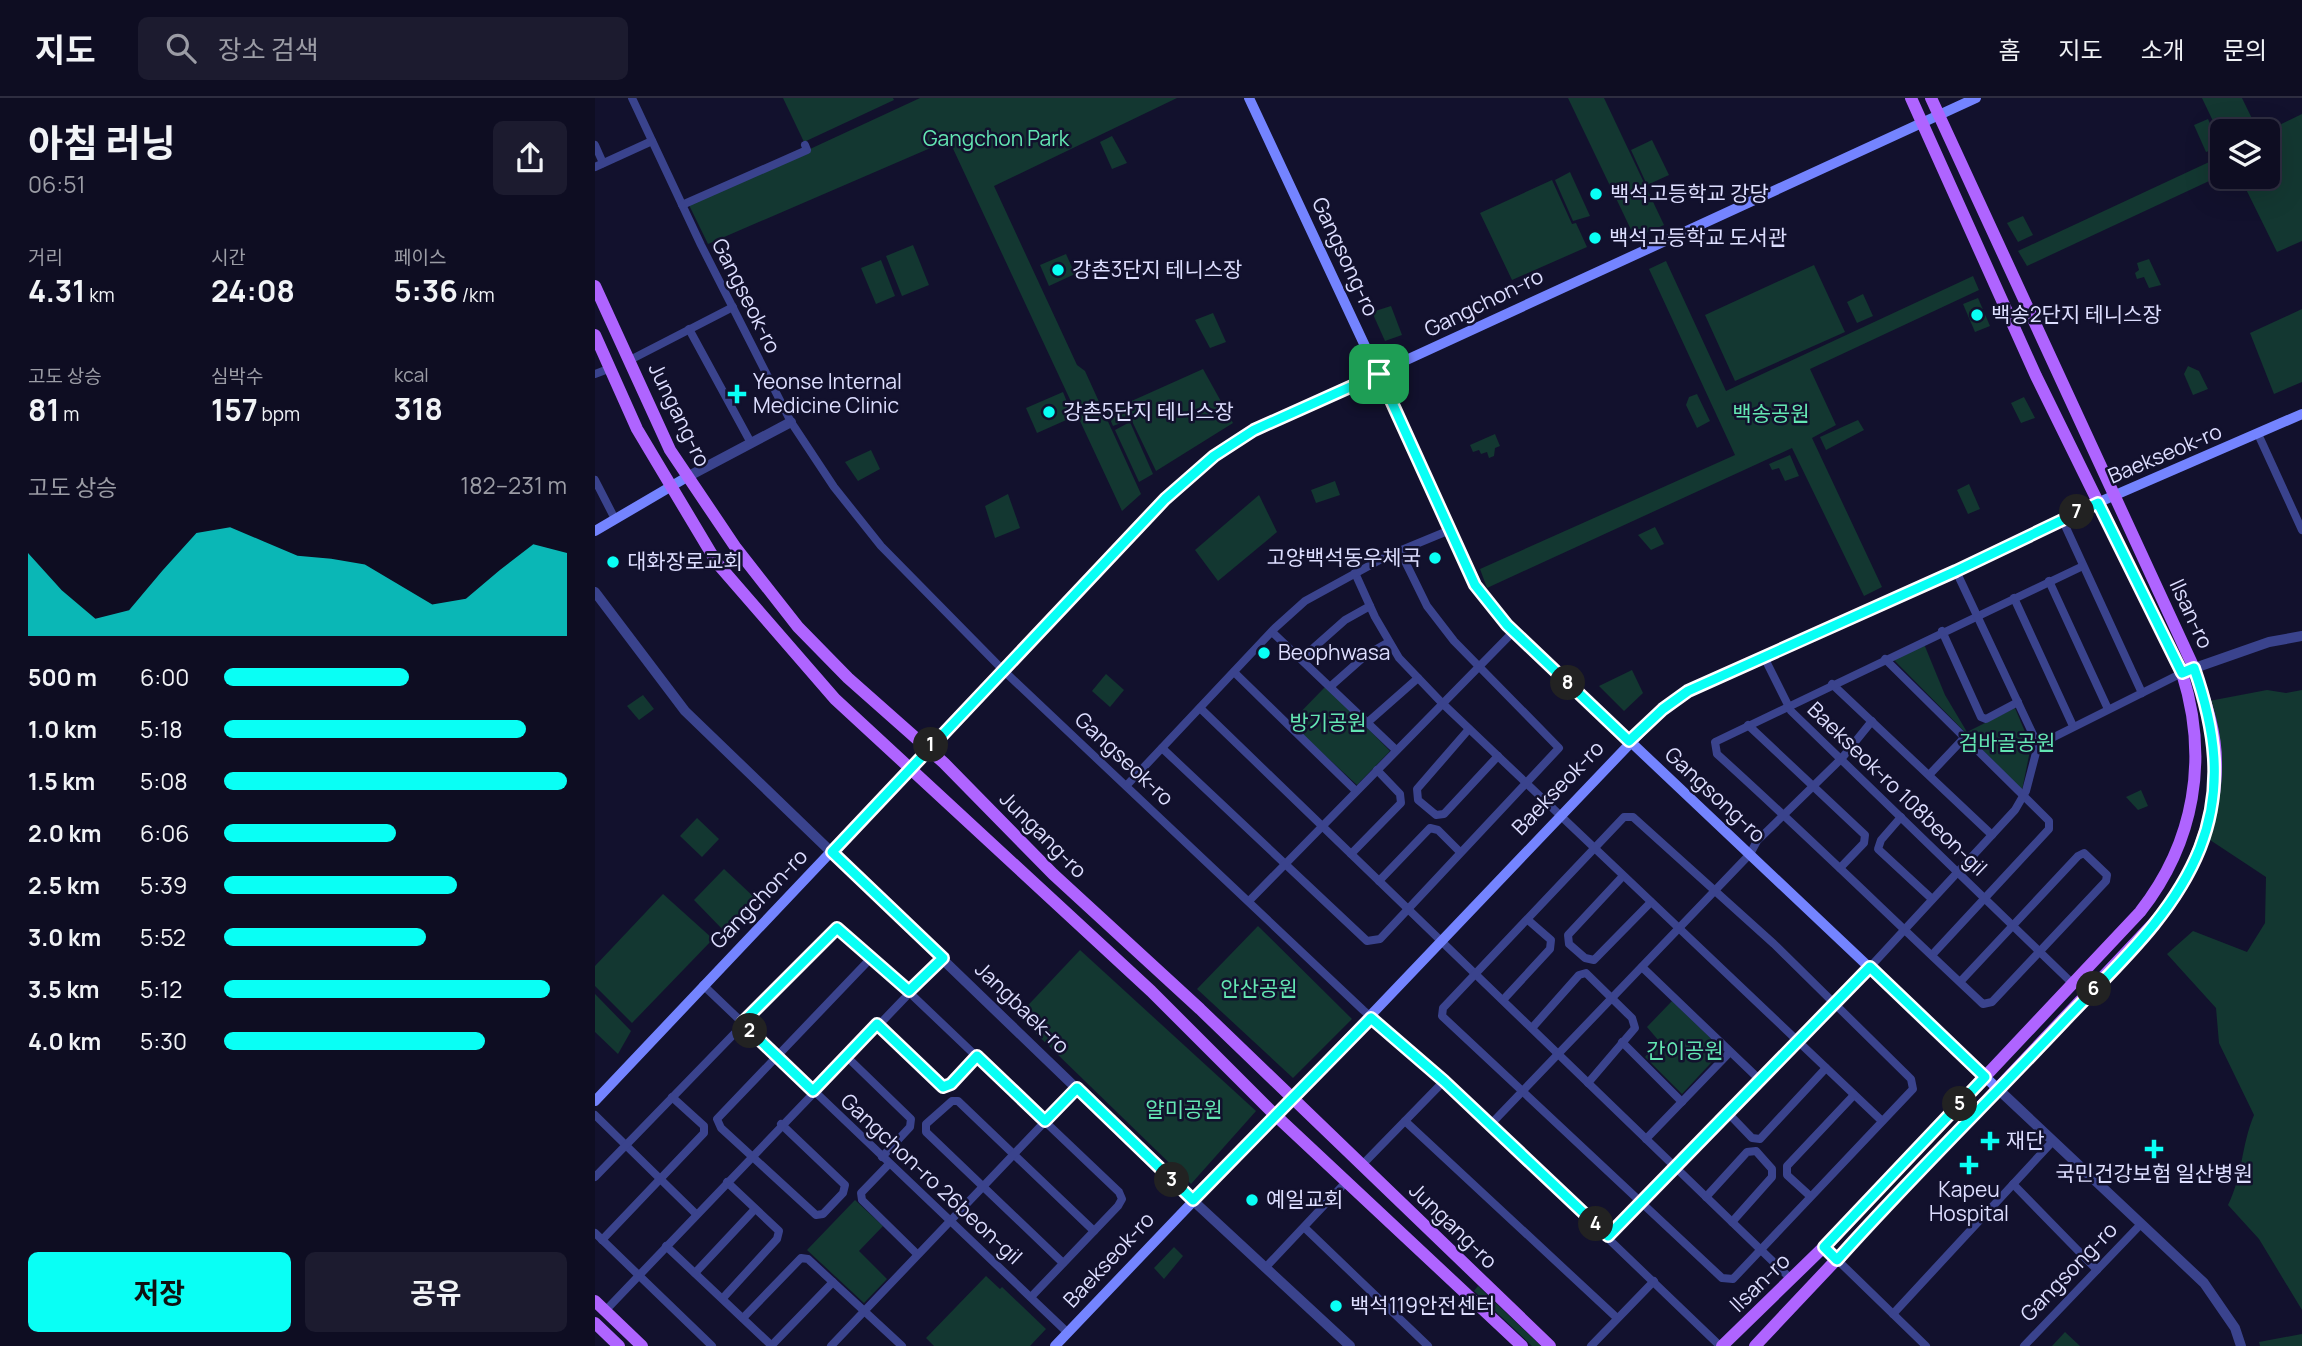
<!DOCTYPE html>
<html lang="ko">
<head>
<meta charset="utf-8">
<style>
	:root { --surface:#0e0d22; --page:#1c1b2f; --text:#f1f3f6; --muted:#9b9ca5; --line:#2e2d40; --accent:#09fff5 }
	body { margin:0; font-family:Manrope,"Noto Sans KR",sans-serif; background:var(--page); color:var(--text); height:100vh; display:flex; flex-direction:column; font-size:26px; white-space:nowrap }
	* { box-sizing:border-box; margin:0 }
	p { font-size:23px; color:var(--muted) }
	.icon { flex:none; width:38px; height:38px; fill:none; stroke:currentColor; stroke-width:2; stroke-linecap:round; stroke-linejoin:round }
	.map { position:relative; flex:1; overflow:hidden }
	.sheet { display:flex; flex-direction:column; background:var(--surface); width:595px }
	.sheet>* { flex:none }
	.buttons { position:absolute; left:1615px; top:21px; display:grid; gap:14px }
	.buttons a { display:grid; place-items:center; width:70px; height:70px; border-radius:10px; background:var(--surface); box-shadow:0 7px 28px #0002,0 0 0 2px var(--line); font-size:35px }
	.pin { position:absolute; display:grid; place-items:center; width:60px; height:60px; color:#fff; margin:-30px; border-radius:14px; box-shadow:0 4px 10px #0006 }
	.km { position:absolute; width:35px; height:35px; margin:-18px; border-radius:50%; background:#222; color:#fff; font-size:19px; line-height:35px; text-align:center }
	.round { display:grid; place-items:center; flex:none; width:74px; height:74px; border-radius:10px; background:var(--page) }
	.headline { display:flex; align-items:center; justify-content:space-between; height:119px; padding:0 28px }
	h1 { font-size:38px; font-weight:700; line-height:52px }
	.figures { display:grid; grid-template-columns:repeat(3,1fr); gap:10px; height:119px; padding:7px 28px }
	.figures div { display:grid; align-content:center }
	.figures b { font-size:30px; font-weight:700 }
	.figures small { font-size:19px; font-weight:400 }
	.figures p { font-size:19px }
	.chart { height:196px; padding:14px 28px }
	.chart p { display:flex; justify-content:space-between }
	.chart svg { width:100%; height:126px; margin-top:7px; fill:var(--accent); opacity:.7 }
	.button { display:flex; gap:14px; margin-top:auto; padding:14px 28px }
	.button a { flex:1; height:80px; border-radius:10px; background:var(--accent); color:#111; font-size:28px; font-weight:700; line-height:80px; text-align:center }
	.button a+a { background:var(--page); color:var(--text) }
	ul { padding:0 28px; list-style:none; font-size:23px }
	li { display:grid; grid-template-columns:112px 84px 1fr; align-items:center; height:52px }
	li i { height:18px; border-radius:9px; background:var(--accent) }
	header { display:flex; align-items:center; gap:42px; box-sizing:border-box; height:98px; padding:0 35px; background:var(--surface); border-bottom:2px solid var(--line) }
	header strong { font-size:33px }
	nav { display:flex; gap:38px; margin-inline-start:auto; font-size:24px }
	.search { width:490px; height:63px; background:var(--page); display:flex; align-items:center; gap:18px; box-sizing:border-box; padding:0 24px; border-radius:10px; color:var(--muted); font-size:26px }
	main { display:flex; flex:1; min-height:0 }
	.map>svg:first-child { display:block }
	.green { fill:#133731 }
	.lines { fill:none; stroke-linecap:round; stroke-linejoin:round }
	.minor { stroke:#3a438d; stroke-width:8 }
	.tertiary { stroke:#3a438d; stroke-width:10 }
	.secondary { stroke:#7484ff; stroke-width:10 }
	.primary { stroke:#af64ff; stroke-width:12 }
	.route-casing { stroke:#fff; stroke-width:14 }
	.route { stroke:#09fff5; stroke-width:9 }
	.poi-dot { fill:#09fff5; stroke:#12112d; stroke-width:2.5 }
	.labels { text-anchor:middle; stroke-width:5; stroke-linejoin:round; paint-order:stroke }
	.park-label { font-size:21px; fill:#63e5b2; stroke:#12112d }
	.poi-label { font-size:21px; fill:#dddeff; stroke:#12112d; text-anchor:start }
	.street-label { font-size:21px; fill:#dddeff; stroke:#12112d }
</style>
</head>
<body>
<header>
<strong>지도</strong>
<div class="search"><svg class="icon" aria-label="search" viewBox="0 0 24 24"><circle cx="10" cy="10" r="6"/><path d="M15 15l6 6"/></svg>장소 검색</div>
<nav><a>홈</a><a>지도</a><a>소개</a><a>문의</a></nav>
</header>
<main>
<section class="sheet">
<div class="headline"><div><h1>아침 러닝</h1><p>06:51</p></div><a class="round"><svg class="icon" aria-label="share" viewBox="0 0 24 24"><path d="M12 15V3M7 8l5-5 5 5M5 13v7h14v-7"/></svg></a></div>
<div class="figures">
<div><p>거리</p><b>4.31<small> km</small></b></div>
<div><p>시간</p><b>24:08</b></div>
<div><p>페이스</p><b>5:36<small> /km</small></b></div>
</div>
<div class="figures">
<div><p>고도 상승</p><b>81<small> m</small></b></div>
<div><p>심박수</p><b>157<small> bpm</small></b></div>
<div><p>kcal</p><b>318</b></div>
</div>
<div class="chart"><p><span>고도 상승</span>182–231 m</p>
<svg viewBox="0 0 160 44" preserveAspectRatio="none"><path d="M0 44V15L10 28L20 38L30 35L40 21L50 8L60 6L70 11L80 16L90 17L100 19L110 26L120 33L130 31L140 21L150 12L160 15V44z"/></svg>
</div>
<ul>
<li><b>500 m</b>6:00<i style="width:54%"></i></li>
<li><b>1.0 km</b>5:18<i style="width:88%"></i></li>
<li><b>1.5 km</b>5:08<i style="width:100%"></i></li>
<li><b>2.0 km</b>6:06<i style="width:50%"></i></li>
<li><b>2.5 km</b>5:39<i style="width:68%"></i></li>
<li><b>3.0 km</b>5:52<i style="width:59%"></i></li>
<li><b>3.5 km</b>5:12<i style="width:95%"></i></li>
<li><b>4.0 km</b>5:30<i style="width:76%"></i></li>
</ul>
<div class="button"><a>저장</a><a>공유</a></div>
</section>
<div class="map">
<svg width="1707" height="1248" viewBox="0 0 1707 1248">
	<rect width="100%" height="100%" fill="#12112d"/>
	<g class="green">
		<polygon points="188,0 298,0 299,2 209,44"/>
		<polygon points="325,0 582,0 399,88 482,267 490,273 546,396 527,413 354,42 113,146 94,107"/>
		<polygon points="973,0 1009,0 1069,127 1040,140"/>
		<polygon points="1607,0 1647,0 1663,33 1628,33 1627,42"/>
		<polygon points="1707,16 1707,143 1682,154 1645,79 1673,79 1672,33"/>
		<polygon points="1613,21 1625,49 1611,54 1599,27"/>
		<polygon points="517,38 532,65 517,71 505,44"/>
		<polygon points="1057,42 1074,77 1052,87 1036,52"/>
		<polygon points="1627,58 1627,77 1432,168 1423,153"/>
		<polygon points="975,74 995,118 978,123 960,82"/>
		<polygon points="957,82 977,126 981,125 992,149 917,182 885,115"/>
		<polygon points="1428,118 1438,137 1423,144 1412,125"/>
		<polygon points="318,147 334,187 307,198 291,158"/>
		<polygon points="471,156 480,176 454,188 445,167"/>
		<polygon points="1554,161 1566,187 1554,190 1549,179 1542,181 1540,175 1544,172 1542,165"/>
		<polygon points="286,162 300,198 281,206 266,170"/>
		<polygon points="1071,163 1131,293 1378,178 1384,192 1215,271 1241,327 1217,340 1287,489 1269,498 1197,350 892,490 885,471 1140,357 1054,171"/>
		<polygon points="1219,167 1250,234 1140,283 1110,217"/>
		<polygon points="1268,196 1278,218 1262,225 1252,204"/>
		<polygon points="1383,200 1395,228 1380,234 1368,206"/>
		<polygon points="796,208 807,237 790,243 777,214"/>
		<polygon points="1707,211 1707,284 1679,296 1655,235"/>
		<polygon points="618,215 631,244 615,250 600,222"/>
		<polygon points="1593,268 1604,273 1613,291 1598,297 1589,276"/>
		<polygon points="608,271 638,325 561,373 536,321 518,328 512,314"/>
		<polygon points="468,294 478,319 442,335 431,310"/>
		<polygon points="1102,296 1115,323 1102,330 1091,307 1094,299"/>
		<polygon points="1429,299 1440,320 1426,325 1416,305"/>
		<polygon points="1263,322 1269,332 1231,352 1225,339"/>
		<polygon points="535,324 558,376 544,384 520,332"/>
		<polygon points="900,336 905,348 900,350 899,358 894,360 892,354 886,356 884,352 878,354 875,347"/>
		<polygon points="276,352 285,371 263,383 250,364"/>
		<polygon points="1195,357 1204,378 1190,383 1184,370 1177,372 1174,366"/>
		<polygon points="740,383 745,397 721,405 716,392"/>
		<polygon points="1374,386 1385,411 1373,416 1362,392"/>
		<polygon points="413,396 425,430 400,440 390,408"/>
		<polygon points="664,397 682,434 623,483 600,452"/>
		<polygon points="1060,429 1069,446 1056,452 1043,437"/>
		<polygon points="1329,546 1350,597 1372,634 1420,610 1436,648 1427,692 1298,561"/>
		<polygon points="1037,572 1048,595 1029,613 1004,588"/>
		<polygon points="511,576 529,592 515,609 497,593"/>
		<polygon points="731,588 795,653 762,687 695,625"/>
		<path d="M1672,592L1691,595L1707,592V1212L1664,1141L1633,1107C1648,1077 1646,1048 1659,1017L1624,945L1621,910L1572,856L1598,833L1652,854L1670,825L1671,779L1612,740L1623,660L1614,603Z"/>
		<polygon points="48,597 59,611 44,622 32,608"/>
		<polygon points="1546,692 1553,708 1543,712 1531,699"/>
		<polygon points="102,720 124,741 107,759 85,738"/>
		<polygon points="129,771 160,800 130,834 99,802"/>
		<polygon points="68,796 118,841 37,925 0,888 0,868"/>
		<polygon points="663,828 757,921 698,980 602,891"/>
		<polygon points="485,852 661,1013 596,1086 423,918"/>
		<polygon points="0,896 36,933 23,956 0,934"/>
		<polygon points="1077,903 1128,952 1087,996 1050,959 1064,943 1052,929"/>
		<polygon points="260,1102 288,1128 264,1153 292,1181 269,1205 212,1152"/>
		<polygon points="579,1149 588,1158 569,1181 559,1170"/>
		<polygon points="391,1178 405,1191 407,1189 451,1231 435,1248 339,1248 331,1240"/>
		<polygon points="883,1188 946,1248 937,1248 879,1193"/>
		<polygon points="1470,1234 1485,1248 1457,1248"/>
		<polygon points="1707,1236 1707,1248 1665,1248 1664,1244"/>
	</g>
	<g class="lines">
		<g class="minor">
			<polyline points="37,0 106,147 196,324 239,389 286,448 408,572 768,912 849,983 1125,1248"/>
			<polyline points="0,47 8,65"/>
			<polyline points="0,69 57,43"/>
			<polyline points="87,107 212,52 210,47"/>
			<polyline points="94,231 156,345"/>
			<polyline points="35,262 138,209"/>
			<polyline points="0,276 16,270"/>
			<polyline points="1663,336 1707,432"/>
			<polyline points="0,382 20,421"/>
			<polyline points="1467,421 1547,595"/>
			<polyline points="760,475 780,519 804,560 847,605 1287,1023"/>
			<polyline points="1454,483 1513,611"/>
			<polyline points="1419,500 1478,628"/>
			<polyline points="1347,533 1386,619 1391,621 1423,604"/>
			<polyline points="677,534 801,652"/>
			<polyline points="706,561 750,522 775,508"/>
			<polyline points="1170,561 1196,613 1478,886"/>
			<polyline points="1290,561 1454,723 1454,731 1337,857"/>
			<polyline points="639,574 761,693"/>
			<polyline points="1237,586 1397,737"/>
			<polyline points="736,588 771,557 794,544"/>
			<polyline points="605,610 1196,1181"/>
			<polyline points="773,624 823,580"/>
			<polyline points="1153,627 1270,737 1269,745 1245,770"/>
			<polyline points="874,631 822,691 823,702 841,717 849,716 903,658"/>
			<polyline points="1443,647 1587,575"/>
			<polyline points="567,650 772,843 785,841 964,650 859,543 832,508 805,453"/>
			<polyline points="1335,676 1369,640"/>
			<polyline points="532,687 680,530 710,503 792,458 855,432"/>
			<polygon points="1029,719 1038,719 1179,846 1316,981 1318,991 1138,1181 1127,1180 847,918 848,910"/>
			<polyline points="1306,719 1286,742 1283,751 1337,801"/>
			<polyline points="756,756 806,705 805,696 782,672"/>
			<polyline points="1028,778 973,837 974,846 990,860 999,862 1056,804"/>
			<polyline points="784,783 835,730 843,732 865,754"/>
			<polyline points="654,803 919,533"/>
			<polyline points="1047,869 1165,982"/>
			<path d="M1365,884L1483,758L1489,755L1512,777L1511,783L1397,904L1388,906C1299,823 1212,737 1122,656L1120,644L1488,468"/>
			<polyline points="108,887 473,1235"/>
			<polyline points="908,902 955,851 956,842 933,822"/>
			<polyline points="282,926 348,989 356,986 382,959"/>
			<polyline points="937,930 984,877 991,875 1037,920 1040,930 993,985"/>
			<polyline points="1027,944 1087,1004"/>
			<polyline points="251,958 316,1021 315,1029 287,1059"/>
			<polyline points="1133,1015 1157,1040 1165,1041 1231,970"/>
			<polyline points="0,1017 101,1116"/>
			<polyline points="810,1023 1022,1220"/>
			<polyline points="186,1026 250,1087 248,1095 228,1116 221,1117 126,1030 122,1021 277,859"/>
			<polyline points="895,1027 1155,756 1162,743 1247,660 1277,623"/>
			<polyline points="1051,1041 1135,954"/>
			<polyline points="294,1066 266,1095 267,1102 322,1156"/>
			<polyline points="767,1067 849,983"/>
			<polyline points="0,1079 242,830 277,859 524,1094 527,1101 523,1108 436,1199"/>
			<polyline points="1418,1086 1502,1172"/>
			<polyline points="1215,1098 1192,1077 1192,1068 1259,997"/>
			<polyline points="1111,1099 1152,1054 1161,1053 1177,1071 1177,1079 1137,1124"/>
			<polyline points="710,1130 833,1248"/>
			<polyline points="0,1135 117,1248"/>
			<polyline points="1013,1138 1240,907 1420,712 1431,693 1443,647 1361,473"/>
			<polyline points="7,1142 109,1035 109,1028 77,999"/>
			<polyline points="71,1148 177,1248"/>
			<polyline points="1229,1149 1331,1248"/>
			<polyline points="468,1165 331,1034 331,1026 357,1003 363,1003 499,1133"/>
			<polyline points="671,1169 752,1083"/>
			<polyline points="100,1175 160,1111"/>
			<polyline points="128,1200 182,1141 184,1133 132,1084"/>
			<polyline points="10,1213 348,860"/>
			<polyline points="1298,1216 1458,1043"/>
			<polyline points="148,1220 206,1160 213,1161 307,1248"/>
			<polyline points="177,1247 238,1184"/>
			<polyline points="236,1248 482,990"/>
			<polyline points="996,1248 1059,1183"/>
			<polyline points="1429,1248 1546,1126"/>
		</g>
		<g class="tertiary">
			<polyline points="92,379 196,324"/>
			<polyline points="0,494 90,613 592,1097 755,1248"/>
			<polyline points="1594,572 1674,544 1707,538"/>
			<polyline points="1404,992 1609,1185 1640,1230 1646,1248"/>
		</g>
		<g class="secondary">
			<polyline points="654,0 886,496 912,527 1404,992"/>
			<polyline points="0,433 92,379"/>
			<polyline points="0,1003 570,401 619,358 659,332 1381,0"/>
			<polyline points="460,1248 1068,611 1093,593 1361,473 1495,408 1707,316"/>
		</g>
		<g class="primary">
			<polyline points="0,188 75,352 141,450 203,529 253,580 349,665 458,776 605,911 955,1248"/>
			<polyline points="0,237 42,331 122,465 240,601 556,893 679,1016 927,1248"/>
			<polyline points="0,1203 47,1248"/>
			<polyline points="0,1225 24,1248"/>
			<path d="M1127,1248L1240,1138L1545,814C1600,744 1614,660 1587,575L1441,278L1316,0"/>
			<path d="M1160,1248L1569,814C1600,773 1622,716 1621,664C1621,631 1609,600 1599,570L1336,0"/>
		</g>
	</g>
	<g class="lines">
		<defs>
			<path id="route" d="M784,276L880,487L912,527L1034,643L1068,611L1093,593L1361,473L1503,405L1587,575L1599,570C1620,630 1629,689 1605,750C1578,818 1521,868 1472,920C1396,1001 1316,1079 1242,1162L1229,1149L1390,979L1275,869L1013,1138L849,983L776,920L598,1102L482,990L450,1023L382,958L356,986L348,989L282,926L218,993L147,925L242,830L314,893L348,860L237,754L570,401L619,358L659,332Z"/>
		</defs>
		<use href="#route" class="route-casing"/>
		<use href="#route" class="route"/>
	</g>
	<g class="poi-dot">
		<circle cx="1001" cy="96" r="7"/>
		<circle cx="1000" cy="140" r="7"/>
		<circle cx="463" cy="172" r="7"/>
		<circle cx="1382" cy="217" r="7"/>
		<path d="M138.5 285.5h7v7h7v7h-7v7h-7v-7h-7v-7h7z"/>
		<circle cx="454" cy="314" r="7"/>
		<circle cx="840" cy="460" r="7"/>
		<circle cx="18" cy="464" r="7"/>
		<circle cx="669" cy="555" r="7"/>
		<path d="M1391.5 1032.5h7v7h7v7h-7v7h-7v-7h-7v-7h7z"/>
		<path d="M1555.5 1040.5h7v7h7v7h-7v7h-7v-7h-7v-7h7z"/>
		<path d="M1370.5 1056.5h7v7h7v7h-7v7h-7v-7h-7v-7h7z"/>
		<circle cx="657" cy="1102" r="7"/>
		<circle cx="741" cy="1208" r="7"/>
	</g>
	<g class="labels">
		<g class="park-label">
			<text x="401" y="48">Gangchon Park</text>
			<text x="1176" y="323">백송공원</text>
			<text x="733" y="632">방기공원</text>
			<text x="1412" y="652">검바골공원</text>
			<text x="664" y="898">안산공원</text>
			<text x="1090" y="960">간이공원</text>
			<text x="589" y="1019">얄미공원</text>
		</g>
		<g class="poi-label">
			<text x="1015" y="103">백석고등학교 강당</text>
			<text x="1014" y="147">백석고등학교 도서관</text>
			<text x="477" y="179">강촌3단지 테니스장</text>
			<text x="1396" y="224">백송2단지 테니스장</text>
			<text x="158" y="291">Yeonse Internal<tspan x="158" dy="24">Medicine Clinic</tspan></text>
			<text x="468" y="321">강촌5단지 테니스장</text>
			<text x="826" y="467" text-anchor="end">고양백석동우체국</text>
			<text x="32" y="471">대화장로교회</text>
			<text x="683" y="562">Beophwasa</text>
			<text x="1411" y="1050">재단</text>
			<text x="1559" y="1083" text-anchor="middle">국민건강보험 일산병원</text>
			<text x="1374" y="1099" text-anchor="middle">Kapeu<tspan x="1374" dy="24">Hospital</tspan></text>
			<text x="671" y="1109">예일교회</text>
			<text x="755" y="1215">백석119안전센터</text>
		</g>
		<g class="street-label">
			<text transform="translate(750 159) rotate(65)" y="7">Gangsong-ro</text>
			<text transform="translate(151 198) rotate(63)" y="7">Gangseok-ro</text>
			<text transform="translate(889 205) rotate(-26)" y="7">Gangchon-ro</text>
			<text transform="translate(84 317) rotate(64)" y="7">Jungang-ro</text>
			<text transform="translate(1570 356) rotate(-23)" y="7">Baekseok-ro</text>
			<text transform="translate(1596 516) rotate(65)" y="7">Ilsan-ro</text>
			<text transform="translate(529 661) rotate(43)" y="7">Gangseok-ro</text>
			<text transform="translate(963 690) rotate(-46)" y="7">Baekseok-ro</text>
			<text transform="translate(1302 691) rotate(44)" y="7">Baekseok-ro 108beon-gil</text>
			<text transform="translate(1120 697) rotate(43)" y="7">Gangsong-ro</text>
			<text transform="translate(448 737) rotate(45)" y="7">Jungang-ro</text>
			<text transform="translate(164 801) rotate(-46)" y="7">Gangchon-ro</text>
			<text transform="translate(427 910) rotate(44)" y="7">Jangbaek-ro</text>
			<text transform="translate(336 1081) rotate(43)" y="7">Gangchon-ro 26beon-gil</text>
			<text transform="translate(858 1128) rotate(44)" y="7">Jungang-ro</text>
			<text transform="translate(514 1162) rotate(-47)" y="7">Baekseok-ro</text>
			<text transform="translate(1474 1174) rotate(-46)" y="7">Gangsong-ro</text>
			<text transform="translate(1165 1185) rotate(-44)" y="7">Ilsan-ro</text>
		</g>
	</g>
</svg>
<div class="buttons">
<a><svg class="icon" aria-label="layers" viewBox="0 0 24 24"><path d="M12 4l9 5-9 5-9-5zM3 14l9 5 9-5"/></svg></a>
</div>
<div class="pin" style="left:784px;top:276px;background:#1e9e55"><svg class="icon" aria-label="arrive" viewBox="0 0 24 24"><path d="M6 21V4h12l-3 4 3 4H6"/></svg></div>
<b class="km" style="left:336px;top:647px">1</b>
<b class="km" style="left:155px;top:933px">2</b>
<b class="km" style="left:577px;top:1082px">3</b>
<b class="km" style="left:1001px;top:1126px">4</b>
<b class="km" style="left:1365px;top:1006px">5</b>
<b class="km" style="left:1499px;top:891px">6</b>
<b class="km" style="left:1482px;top:414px">7</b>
<b class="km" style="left:973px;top:585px">8</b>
</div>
</main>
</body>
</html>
